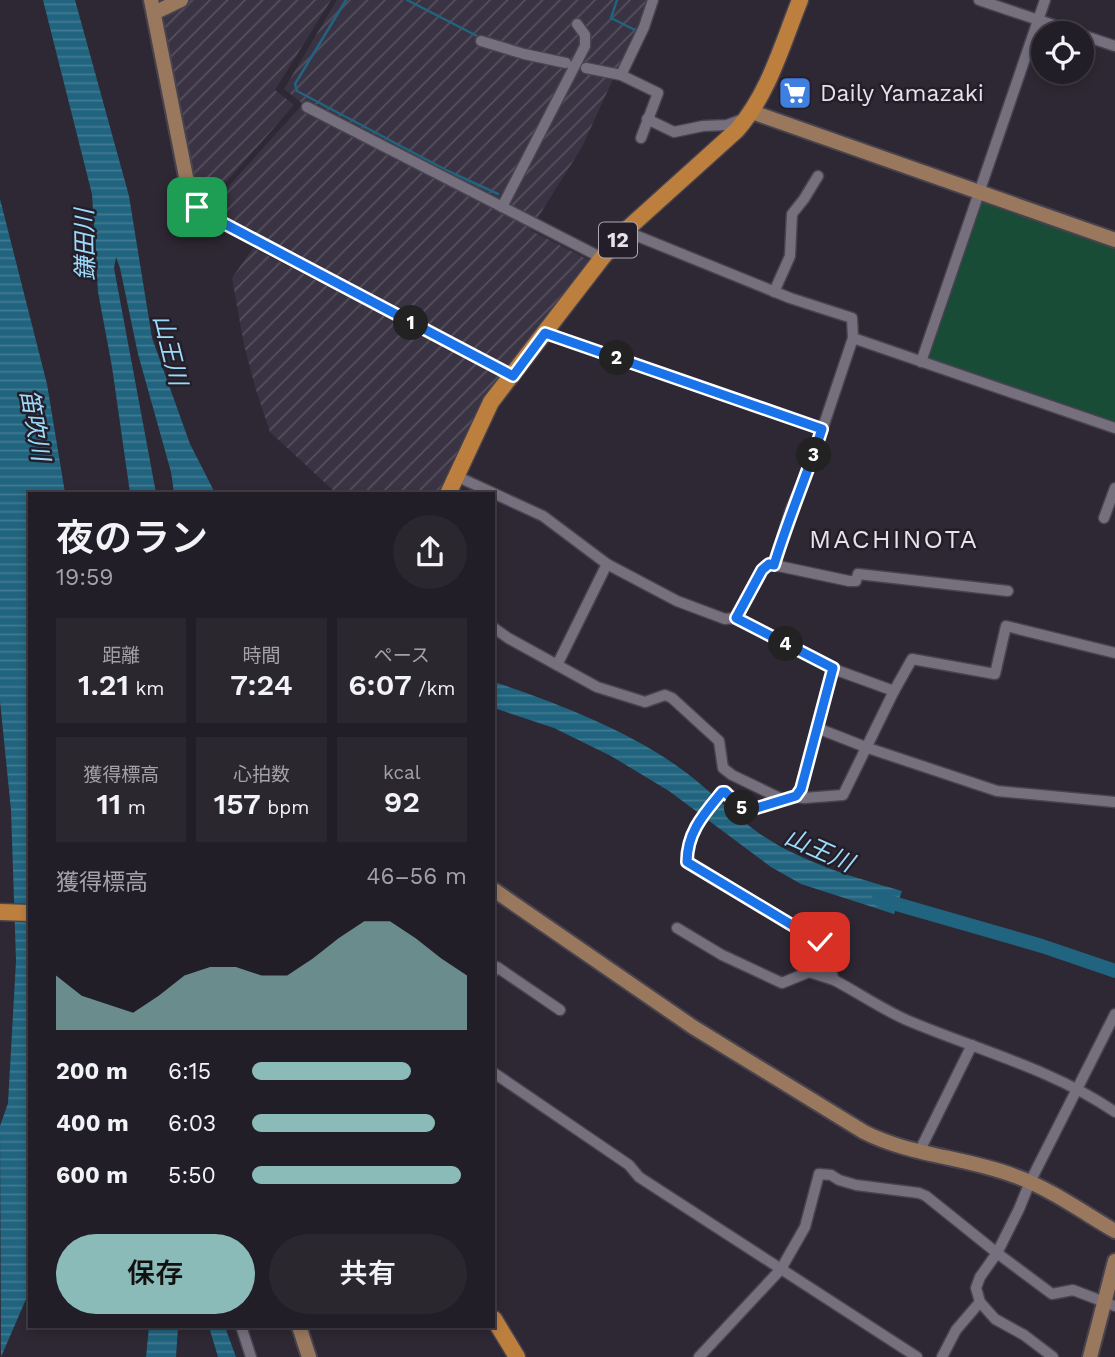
<!DOCTYPE html>
<html lang="ja">
<head>
<meta charset="utf-8">
<style>
	:root { --surface:#221e27; --page:#2a272f; --text:#f1f3f6; --muted:#a2a2a7; --line:#3f3c44; --accent:#8bbbb9 }
	body { margin:0; font-family:"Work Sans","Noto Sans JP",sans-serif; background:var(--page); color:var(--text); height:100vh; display:flex; flex-direction:column; font-size:26px; white-space:nowrap }
	* { box-sizing:border-box; margin:0 }
	p { font-size:23px; color:var(--muted) }
	.icon { flex:none; width:38px; height:38px; fill:none; stroke:currentColor; stroke-width:2; stroke-linecap:round; stroke-linejoin:round }
	.map { position:relative; flex:1; overflow:hidden }
	.side { position:absolute; left:28px; top:492px; width:467px; height:836px; display:flex; flex-direction:column; background:var(--surface); border-radius:0px; box-shadow:0 4px 10px #0003,0 0 0 2px var(--line) }
	.side>* { flex:none }
	.fabs { position:absolute; left:1031px; top:21px; display:grid; gap:14px }
	.fabs a { display:grid; place-items:center; width:63px; height:63px; border-radius:50%; background:var(--surface); box-shadow:0 4px 10px #0003,0 0 0 2px var(--line); font-size:35px }
	.pin { position:absolute; display:grid; place-items:center; width:60px; height:60px; color:#fff; margin:-30px; border-radius:14px; box-shadow:0 4px 10px #0006 }
	.km { position:absolute; width:35px; height:35px; margin:-18px; border-radius:50%; background:#222; color:#fff; font-size:19px; line-height:35px; text-align:center }
	.round { display:grid; place-items:center; flex:none; width:74px; height:74px; border-radius:37px; background:var(--page) }
	.headline { display:flex; align-items:center; justify-content:space-between; height:119px; padding:0 28px }
	h1 { font-size:38px; font-weight:600; line-height:52px }
	.figures { display:grid; grid-template-columns:repeat(3,1fr); gap:10px; height:119px; padding:7px 28px }
	.figures div { display:grid; align-content:center; border-radius:0px; background:var(--page); text-align:center }
	.figures b { font-size:30px; font-weight:600 }
	.figures small { font-size:19px; font-weight:400 }
	.figures p { font-size:19px }
	.chart { height:196px; padding:14px 28px }
	.chart p { display:flex; justify-content:space-between }
	.chart svg { width:100%; height:126px; margin-top:7px; fill:var(--accent); opacity:.7 }
	.cta { display:flex; gap:14px; margin-top:auto; padding:14px 28px }
	.cta a { flex:1; height:80px; border-radius:42px; background:var(--accent); color:#111; font-size:28px; font-weight:600; line-height:80px; text-align:center }
	.cta a+a { background:var(--page); color:var(--text) }
	ul { padding:0 28px; list-style:none; font-size:23px }
	li { display:grid; grid-template-columns:112px 84px 1fr; align-items:center; height:52px }
	li i { height:18px; border-radius:9px; background:var(--accent) }
	.map>svg:first-child { display:block }
	.industrial { fill:url(#industrial-furrows) }
	.park { fill:#184c37 }
	.water { fill:url(#water-rules) }
	.lines { fill:none; stroke-linecap:round; stroke-linejoin:round }
	.stream { stroke:#21647f; stroke-width:2.5 }
	.river { stroke:#21647f; stroke-width:14 }
	.street-casing { stroke:#48434d; stroke-width:13 }
	.secondary-casing { stroke:#48434d; stroke-width:18 }
	.primary-casing { stroke:#48434d; stroke-width:19 }
	.street { stroke:#76707e; stroke-width:10 }
	.secondary { stroke:#99785e; stroke-width:14 }
	.primary { stroke:#bd7f3e; stroke-width:16 }
	.route-casing { stroke:#fff; stroke-width:14 }
	.route { stroke:#1a73e8; stroke-width:9 }
	.labels { text-anchor:middle; stroke-width:5; stroke-linejoin:round; paint-order:stroke }
	.shield { fill:#241e2a; stroke:#aca7b0; stroke-width:2 }
	.shield-label { font-size:21px; font-weight:bold; fill:#e6e2ea }
	.poi-label { font-size:23px; fill:#e6e2ea; stroke:#241e2a; text-anchor:start }
	.water-label { font-size:24px; font-style:italic; fill:#9bdbf9; stroke:#241e2a }
	.quarter-label { font-size:26px; letter-spacing:2px; fill:#e6e2ea; stroke:#241e2a }
</style>
</head>
<body>
<div class="map">
<svg width="1115" height="1357" viewBox="0 0 1115 1357">
	<defs>
		<pattern id="industrial-furrows" width="10" height="10" patternUnits="userSpaceOnUse" patternTransform="scale(1.75)"><rect width="10" height="10" fill="#3a3343"/><path d="M-1 1l2-2M0 10L10 0M9 11l2-2" fill="none" stroke="#56505e"/></pattern>
		<pattern id="water-rules" width="6" height="5" patternUnits="userSpaceOnUse" patternTransform="scale(1.75)"><rect width="6" height="5" fill="#21647f"/><path d="M0 2.5h6" fill="none" stroke="#417a91"/></pattern>
	</defs>
	<rect width="100%" height="100%" fill="#2e2834"/>
	<g class="industrial">
		<polygon points="190,0 331,0 275,90 294,105 205,206 195,196 159,14"/>
		<polygon points="337,0 646,0 641,18 582,147 530,230 591,261 510,368 207,210 303,104 284,89"/>
		<polygon points="253,248 503,377 478,410 438,493 336,493 270,432 256,390 244,345 232,278"/>
	</g>
	<polygon class="park" points="980,191 1115,240 1115,428 921,362"/>
	<g class="water">
		<polygon points="43,0 75,0 129,196 152,338 190,444 215,493 174,493 171,472 138,354 120,268 116,257 114,268 156,493 130,493 112,367 98,292 92,194"/>
		<polygon points="0,199 47,384 65,493 30,494 30,1290 1,1357 0,1126 8,1103 16,961 11,810 0,701"/>
		<path d="M494,682C552,701 627,730 677,766C706,786 730,813 760,834C803,863 852,877 902,891L894,914L801,884L771,867L669,791L611,756L554,728L494,708Z"/>
		<polygon points="149,1327 178,1327 176,1357 146,1357"/>
		<polygon points="209,1327 225,1327 236,1357 218,1357"/>
	</g>
	<g class="lines">
		<g class="stream">
			<polyline points="346,0 295,84 297,91 448,171 498,194"/>
			<polyline points="407,0 479,37"/>
			<polyline points="617,0 611,18 637,31 636,34"/>
		</g>
		<polyline class="river" points="879,899 1042,946 1115,971"/>
		<defs>
			<g id="street">
				<polyline points="979,0 1077,33"/>
				<polyline points="1082,35 1115,46"/>
				<polyline points="481,41 524,54 566,63"/>
				<polyline points="586,68 621,75 644,27 653,0"/>
				<polyline points="621,75 658,93 641,138"/>
				<polyline points="307,107 602,258"/>
				<polyline points="647,119 674,132 703,126 727,125 743,119"/>
				<polyline points="502,207 585,46 585,35 577,24"/>
				<polyline points="208,215 513,376"/>
				<polyline points="625,231 790,298 852,318 853,338 1115,428"/>
				<polyline points="774,292 790,256 792,214 804,199 818,176"/>
				<polyline points="545,333 822,429"/>
				<polyline points="921,362 1045,0"/>
				<polyline points="456,476 543,516 607,564 677,601 725,619 735,618 762,570 769,564 849,581 856,581 858,574 1008,591"/>
				<polyline points="1104,518 1115,488"/>
				<polyline points="774,565 791,509 808,472 853,338"/>
				<polyline points="735,618 839,671 894,691"/>
				<polyline points="494,628 508,638 597,687 645,702 665,695 672,698 719,741 723,768 732,775 784,800"/>
				<polyline points="557,665 607,564"/>
				<path d="M833,668L801,789L796,797L747,811H744L722,792C705,814 687,833 687,862L820,942L834,980C859,993 883,1010 909,1021C978,1050 1054,1070 1115,1112"/>
				<polyline points="817,728 868,748 997,791 1115,802"/>
				<polyline points="796,797 804,798 843,795 894,691 912,659 995,674 1006,626 1115,653"/>
				<polyline points="677,928 722,955 782,983 809,972 834,980"/>
				<polyline points="494,971 497,967 560,1010"/>
				<polyline points="494,1073 629,1165 639,1177 917,1357"/>
				<polyline points="920,1150 972,1045"/>
				<polyline points="241,1326 251,1357"/>
				<polyline points="699,1357 781,1269 805,1227 819,1174 831,1175 839,1180 856,1185 919,1193 926,1196 997,1253 1052,1294 1073,1290 1115,1306"/>
				<polyline points="942,1357 956,1330 980,1302"/>
				<polyline points="1053,1357 1024,1335 995,1319 980,1302 976,1288 980,1277 997,1253 1019,1209 1030,1182 1115,1014"/>
			</g>
			<g id="secondary">
				<polyline points="151,0 190,197 196,207 208,215"/>
				<polyline points="154,13 181,0"/>
				<polyline points="752,112 1115,240"/>
				<path d="M494,890L693,1027L864,1132C911,1156 966,1157 1015,1176C1049,1188 1084,1213 1115,1231"/>
				<polyline points="299,1326 309,1357"/>
				<polyline points="1090,1357 1115,1261"/>
			</g>
			<g id="primary">
				<path d="M448,494L491,402L602,258L625,231L737,130C769,93 782,45 800,0"/>
				<polyline points="0,912 30,913"/>
				<polyline points="494,1319 517,1357"/>
			</g>
		</defs>
		<use href="#street" class="street-casing"/>
		<use href="#secondary" class="secondary-casing"/>
		<use href="#primary" class="primary-casing"/>
		<use href="#street" class="street"/>
		<use href="#secondary" class="secondary"/>
		<use href="#primary" class="primary"/>
	</g>
	<g class="lines">
		<defs>
			<path id="route" d="M197,207L208,215L513,376L545,333L822,429C807,475 788,519 774,565L769,564L762,570L736,618L833,668L801,789L796,796L747,811H744L725,792H722C704,814 687,832 687,862L820,942"/>
		</defs>
		<use href="#route" class="route-casing"/>
		<use href="#route" class="route"/>
	</g>
	<defs>
		<symbol id="supermarket-square" viewBox="-11 -11 22 22"><rect x="-9" y="-9" width="18" height="18" rx="4" fill="#3f7fe0" stroke="#241e2a"/><path d="M-6-5.5h2.5l.6 2H6L4.5 2H-2.5L-4.4-4H-6ZM-1.5 3.2a1.3 1.3 0 1 0 .1 0ZM3 3.2a1.3 1.3 0 1 0 .1 0Z" fill="#fff"/></symbol>
	</defs>
	<g fill-rule="evenodd">
		<use href="#supermarket-square" x="776" y="74" width="38" height="38"/>
	</g>
	<g class="labels">
		<rect class="shield" x="599" y="222.5" width="38" height="35" rx="5"/>
		<g class="shield-label">
			<text x="618" y="247">12</text>
		</g>
		<g class="poi-label">
			<text x="820" y="101">Daily Yamazaki</text>
		</g>
		<g class="water-label">
			<text transform="translate(85 245) rotate(-91)" y="8">鎌田川</text>
			<text transform="translate(170 350) rotate(76)" y="8">山王川</text>
			<text transform="translate(35 425) rotate(80)" y="8">笛吹川</text>
			<text transform="translate(819 850) rotate(24)" y="8">山王川</text>
		</g>
		<g class="quarter-label">
			<text x="894" y="548">MACHINOTA</text>
		</g>
	</g>
</svg>
<div class="fabs">
<a><svg class="icon" aria-label="locate" viewBox="0 0 24 24"><circle cx="12" cy="12" r="6"/><path d="M12 2v4M12 18v4M2 12h4M18 12h4"/></svg></a>
</div>
<div class="pin" style="left:197px;top:207px;background:#1e9e55"><svg class="icon" aria-label="arrive" viewBox="0 0 24 24"><path d="M6 21V4h12l-3 4 3 4H6"/></svg></div>
<div class="pin" style="left:820px;top:942px;background:#d93025"><svg class="icon" aria-label="check" viewBox="0 0 24 24"><path d="M5 12l5 5 9-10"/></svg></div>
<b class="km" style="left:411px;top:323px">1</b>
<b class="km" style="left:617px;top:358px">2</b>
<b class="km" style="left:814px;top:455px">3</b>
<b class="km" style="left:786px;top:644px">4</b>
<b class="km" style="left:742px;top:808px">5</b>
<section class="side">
<div class="headline"><div><h1>夜のラン</h1><p>19:59</p></div><a class="round"><svg class="icon" aria-label="share" viewBox="0 0 24 24"><path d="M12 15V3M7 8l5-5 5 5M5 13v7h14v-7"/></svg></a></div>
<div class="figures">
<div><p>距離</p><b>1.21<small> km</small></b></div>
<div><p>時間</p><b>7:24</b></div>
<div><p>ペース</p><b>6:07<small> /km</small></b></div>
</div>
<div class="figures">
<div><p>獲得標高</p><b>11<small> m</small></b></div>
<div><p>心拍数</p><b>157<small> bpm</small></b></div>
<div><p>kcal</p><b>92</b></div>
</div>
<div class="chart"><p><span>獲得標高</span>46–56 m</p>
<svg viewBox="0 0 160 44" preserveAspectRatio="none"><path d="M0 44V25L10 32L20 35L30 38L40 32L50 25L60 22L70 22L80 25L90 25L100 19L110 12L120 6L130 6L140 12L150 19L160 25V44z"/></svg>
</div>
<ul>
<li><b>200 m</b>6:15<i style="width:74%"></i></li>
<li><b>400 m</b>6:03<i style="width:85%"></i></li>
<li><b>600 m</b>5:50<i style="width:97%"></i></li>
</ul>
<div class="cta"><a>保存</a><a>共有</a></div>
</section>
</div>
</body>
</html>
